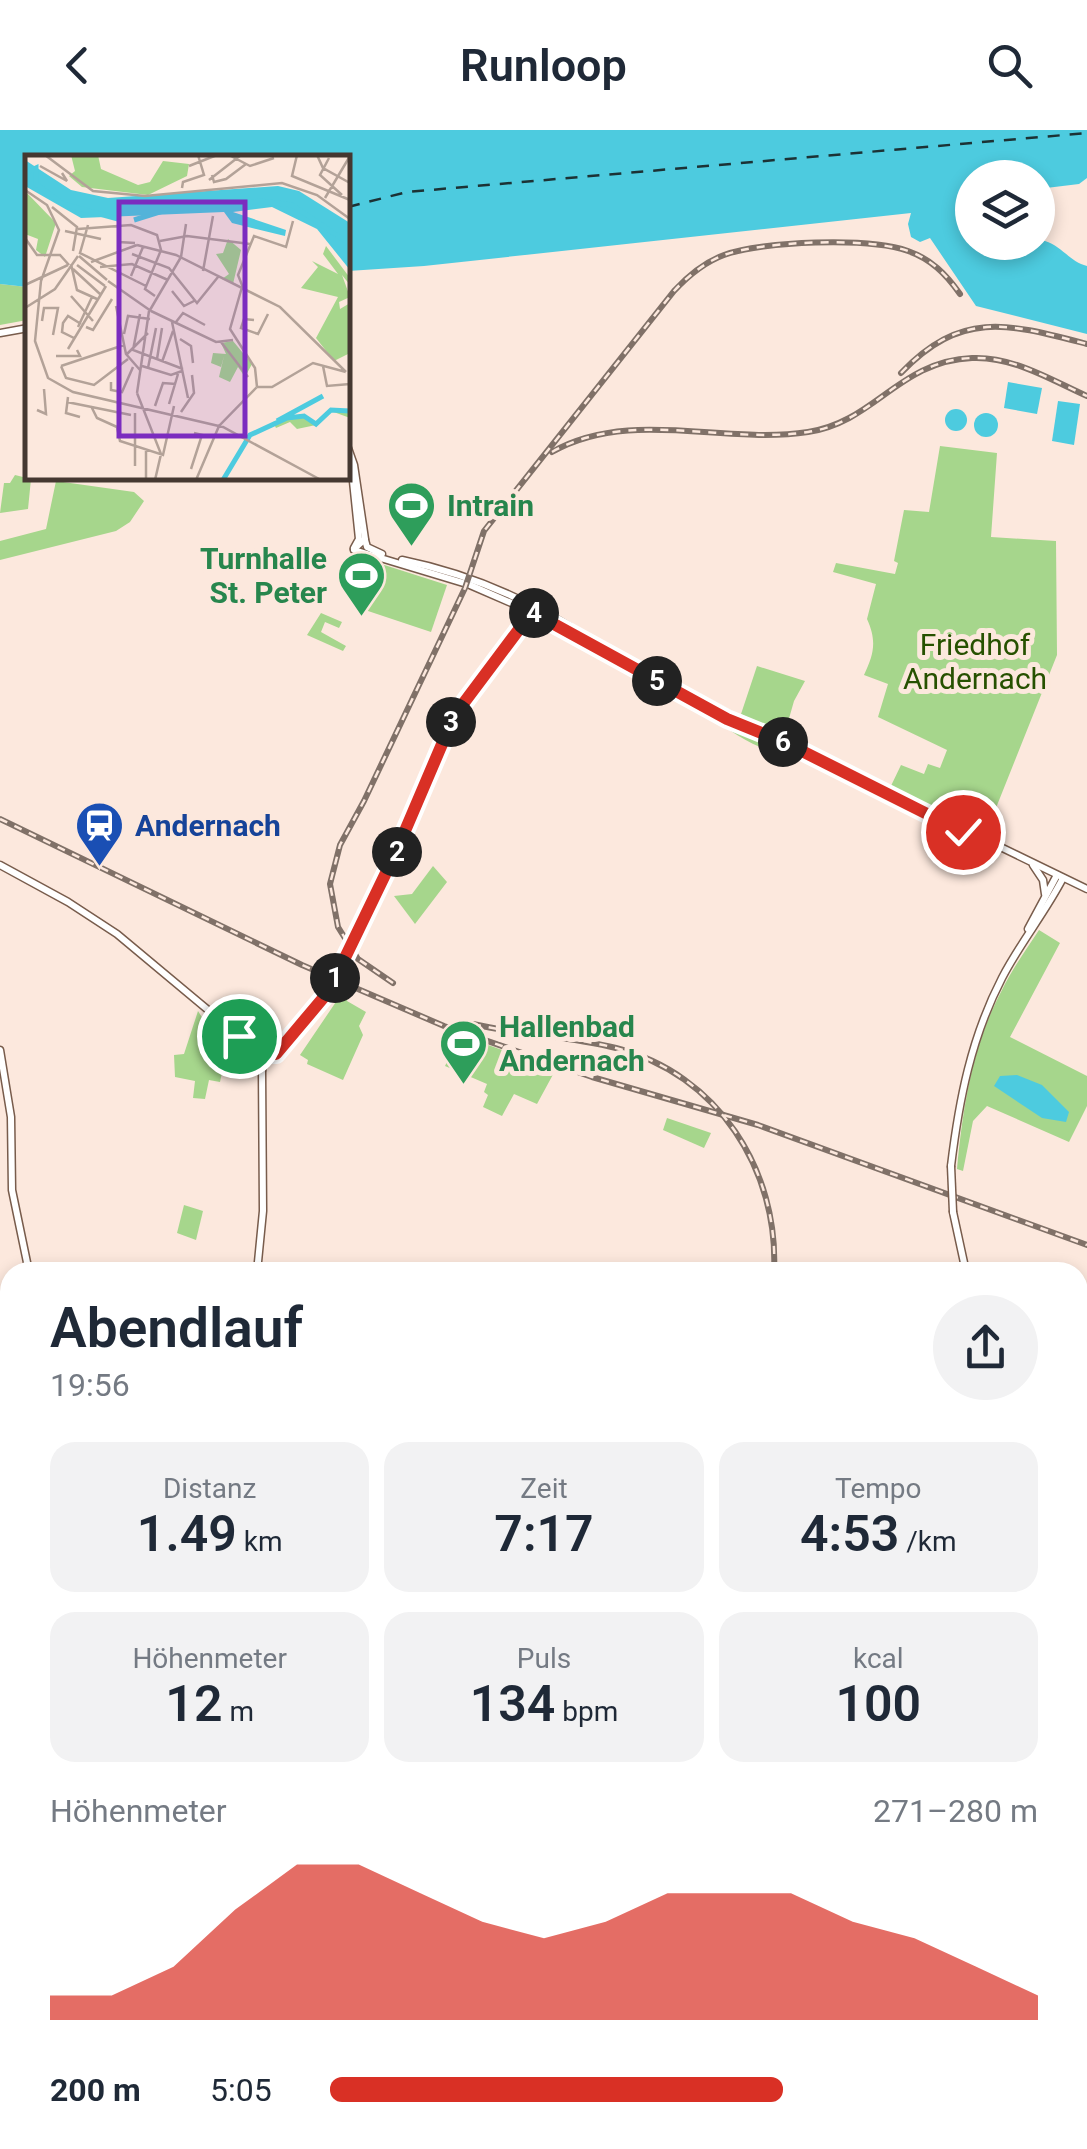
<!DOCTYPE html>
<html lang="de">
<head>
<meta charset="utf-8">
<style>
	:root { --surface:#fff; --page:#f2f2f3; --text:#1f2937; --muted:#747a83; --accent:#d93025 }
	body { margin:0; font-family:Roboto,sans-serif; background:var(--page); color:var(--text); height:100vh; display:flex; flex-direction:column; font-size:38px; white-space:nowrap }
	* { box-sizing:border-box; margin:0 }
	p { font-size:32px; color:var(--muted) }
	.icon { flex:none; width:55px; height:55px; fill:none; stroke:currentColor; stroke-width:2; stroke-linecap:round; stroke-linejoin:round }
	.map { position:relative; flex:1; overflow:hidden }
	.panel { position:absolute; left:0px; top:1132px; width:1088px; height:888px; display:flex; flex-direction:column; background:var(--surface); border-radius:30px 30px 0 0; box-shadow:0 5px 15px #0003 }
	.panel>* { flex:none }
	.controls { position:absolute; left:955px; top:30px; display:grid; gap:20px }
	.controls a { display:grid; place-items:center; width:100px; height:100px; border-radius:50%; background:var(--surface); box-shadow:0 5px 15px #0003; font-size:50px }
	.pin { position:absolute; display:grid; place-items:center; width:85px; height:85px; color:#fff; margin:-42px; border:5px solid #fff; border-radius:50%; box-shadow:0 2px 10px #0007 }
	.km { position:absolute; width:50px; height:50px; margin:-25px; border-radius:50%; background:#222; color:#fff; font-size:28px; line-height:50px; text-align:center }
	.round { display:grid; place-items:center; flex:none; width:105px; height:105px; border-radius:52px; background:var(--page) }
	.overview { display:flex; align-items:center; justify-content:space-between; height:170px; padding:0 50px }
	h1 { font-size:55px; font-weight:600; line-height:75px }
	.figures { display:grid; grid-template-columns:repeat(3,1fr); gap:15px; height:170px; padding:10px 50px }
	.figures div { display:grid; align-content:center; border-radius:25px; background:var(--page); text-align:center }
	.figures b { font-size:50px; font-weight:600 }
	.figures small { font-size:28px; font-weight:400 }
	.figures p { font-size:28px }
	.chart { height:280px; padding:20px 50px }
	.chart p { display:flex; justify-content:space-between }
	.chart svg { width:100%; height:180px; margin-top:10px; fill:var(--accent); opacity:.7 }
	ul { padding:0 50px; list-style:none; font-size:32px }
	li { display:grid; grid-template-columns:160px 120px 1fr; align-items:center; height:75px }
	li i { height:25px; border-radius:12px; background:var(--accent) }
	header { display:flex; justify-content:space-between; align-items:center; height:130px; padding:0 50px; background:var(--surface); font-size:45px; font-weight:600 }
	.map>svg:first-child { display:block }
	.green { fill:#a6d68c }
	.water { fill:#4dcbdf }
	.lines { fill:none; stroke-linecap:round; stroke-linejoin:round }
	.ferry { stroke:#1c3235; stroke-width:2.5; stroke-dasharray:12 10; stroke-linecap:butt }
	.secondary-casing { stroke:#785c4c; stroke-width:9 }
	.primary-casing { stroke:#b98183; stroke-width:10 }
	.highway-casing { stroke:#b98183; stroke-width:12 }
	.secondary { stroke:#fff; stroke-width:6 }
	.primary { stroke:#fbcbcf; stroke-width:8 }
	.highway { stroke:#f8a8af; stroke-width:10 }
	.rail-casing { stroke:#807168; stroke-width:6 }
	.rail { stroke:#fce8dd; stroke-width:2.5; stroke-dasharray:8; stroke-linecap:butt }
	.secondary-bridge-casing { stroke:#785c4c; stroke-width:9; stroke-linecap:butt }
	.secondary-bridge { stroke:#fff; stroke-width:6 }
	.route-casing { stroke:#fff; stroke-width:20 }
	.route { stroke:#d93025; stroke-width:12 }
	.labels { text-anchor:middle; stroke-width:10; stroke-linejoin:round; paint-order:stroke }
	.leisure-label { font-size:30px; font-weight:bold; fill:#27864d; stroke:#fce8dd; text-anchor:start }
	.park-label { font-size:30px; fill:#265100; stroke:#fce8dd }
	.transit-label { font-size:30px; font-weight:bold; fill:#164399; stroke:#fce8dd; text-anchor:start }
	.inset-river { fill:none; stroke:#4dcbdf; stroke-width:5 }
	.inset-road { fill:none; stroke:#b3a298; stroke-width:2.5 }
	.view { fill:#7b2cbf; fill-opacity:0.15; stroke:#7b2cbf; stroke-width:5 }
	.inset-edge { fill:none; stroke:#453831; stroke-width:5 }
</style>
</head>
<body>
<header><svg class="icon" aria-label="back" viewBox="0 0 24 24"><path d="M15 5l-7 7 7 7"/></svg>Runloop<svg class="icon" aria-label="search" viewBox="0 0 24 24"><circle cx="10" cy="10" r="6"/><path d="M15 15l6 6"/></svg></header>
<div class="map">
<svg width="1087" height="2019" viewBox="0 0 1087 2019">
	<rect width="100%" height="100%" fill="#fce8dd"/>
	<g class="green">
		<polygon points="0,154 27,157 27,190 0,195"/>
		<path d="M940,316L997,323L991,407L1056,411L1057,525L986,703L965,693L962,686L955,684L944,688L889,660L901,635L924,644L928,634L940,638L947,620L878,587L888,554L864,545C874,524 877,511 867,489L876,454L833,442L836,433L895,444L898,433L894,431L904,380L929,382Z"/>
		<polygon points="15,345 31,349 28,379 0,383 4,353 10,353"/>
		<polygon points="56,351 134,362 144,371 130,392 116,401 0,430 0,411 46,399"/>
		<polygon points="375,432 447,455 431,502 359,478"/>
		<polygon points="321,483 342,492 339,498 325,492 321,502 346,516 343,521 307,505"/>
		<polygon points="757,536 805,551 794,571 784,606 741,584"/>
		<path d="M697,576L759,609L760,617C741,610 719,591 698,581Z"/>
		<polygon points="433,736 447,752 415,794 394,766 412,764"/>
		<path d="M1039,800L1060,813L1010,907L1087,946V976L1069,1012L987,976L973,991L963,1041L957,1039C963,977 972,916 1002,860C1012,839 1026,820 1039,800Z"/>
		<polygon points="344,860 349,863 347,871 366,882 359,896 363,905 343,950 307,934 308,930 300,925"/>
		<polygon points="198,881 214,906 238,909 251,926 250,943 224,933 220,952 209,950 205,969 193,968 195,951 175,947 174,925 184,924"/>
		<polygon points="460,905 556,939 537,974 514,964 502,986 483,977 488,965 484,962 487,954 445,936"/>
		<polygon points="667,988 711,1003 704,1018 663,1000"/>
		<polygon points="184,1075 203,1081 196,1110 177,1103"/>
		<polygon points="1078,1314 1087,1326 1087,1467 1078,1456"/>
		<polygon points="1087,1636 1087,1738 1078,1744 1078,1658"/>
		<polygon points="872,2010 935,2010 925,2019 895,2019"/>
	</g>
	<g class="water">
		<path d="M0,0H1087V48L1079,54L1038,59V48H972V112C990,112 1034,108 1045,111C1062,116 1070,132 1087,136V204L976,176L930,108L920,112L911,107L908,94L911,83L424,136L348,141V28H28L27,157L0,154Z"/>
		<polygon points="1008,252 1042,258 1037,284 1004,278"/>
		<polygon points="1058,271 1080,274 1074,315 1052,311"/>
		<circle cx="956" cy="290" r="11"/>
		<circle cx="986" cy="295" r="12"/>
		<polygon points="1017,945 1042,955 1069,982 1066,992 1042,988 994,956 1000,946"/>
	</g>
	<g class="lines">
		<polyline class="ferry" points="348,77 407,62 1087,3"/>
		<defs>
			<g id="secondary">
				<polyline points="0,203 28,198"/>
				<polyline points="348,318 354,335 365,409 354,419"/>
				<polyline points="351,332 359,409 354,418"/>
				<polyline points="365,410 367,417 382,424"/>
				<polyline points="354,420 470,455 532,482 727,589 782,611 1087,759"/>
				<path d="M402,430C461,442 518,465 570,497"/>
				<polyline points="585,507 741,591"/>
				<polyline points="0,735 68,772 117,804 262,925"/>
				<polyline points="1033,735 1043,750 1045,764"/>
				<polyline points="1028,799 1057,745"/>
				<polyline points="355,807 397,722 453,585 532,482"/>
				<polyline points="251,918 258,937 262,940"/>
				<polyline points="0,920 11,987 12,1060 29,1142"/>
				<polyline points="269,926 287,914 329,861"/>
				<path d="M951,1036C959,970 971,908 1002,848C1020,813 1045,783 1063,748"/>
				<polyline points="953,1082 966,1142"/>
				<polyline points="257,1142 263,1081 262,940"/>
				<polyline points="0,1245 10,1242"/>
				<polyline points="1078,1301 1087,1312"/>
				<polyline points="1078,1754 1087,1747"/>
				<polyline points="275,2010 280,2019"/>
			</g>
			<polyline id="primary" points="825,2019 828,2010"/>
			<g id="highway">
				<polyline points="0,1717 10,1719"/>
				<polyline points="0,1725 10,1727"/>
				<polyline points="864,2010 887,2019"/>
				<polyline points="1050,2010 1072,2019"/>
				<polyline points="1067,2010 1087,2019"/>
				<polyline points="834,2019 855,2011"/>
				<polyline points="937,2019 950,2010"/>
			</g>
		</defs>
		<use href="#secondary" class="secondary-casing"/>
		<use href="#primary" class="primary-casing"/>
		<use href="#highway" class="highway-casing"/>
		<use href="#secondary" class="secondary"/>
		<use href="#primary" class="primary"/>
		<use href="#highway" class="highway"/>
		<defs>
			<g id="rail">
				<path d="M901,243C962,179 1010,194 1087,214"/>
				<path d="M552,322C630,278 723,315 808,302C875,292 899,231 972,228C1013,226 1051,250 1087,266"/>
				<polyline points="0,689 302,835 444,896 592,947 758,995 1087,1115"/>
				<path d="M393,853L358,829L338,797L330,754L340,715L364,671L465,458L484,401L674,161C687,147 705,132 724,125C762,111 869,107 908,121C931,129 946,144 960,164"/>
				<path d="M473,894C520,905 569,906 616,918C718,944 779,1040 774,1142"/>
				<polyline points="597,2019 599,2010"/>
			</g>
		</defs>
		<use href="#rail" class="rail-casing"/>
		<use href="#rail" class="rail"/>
		<defs>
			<g id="secondary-bridge">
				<polyline points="329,861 355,807"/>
				<polyline points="951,1036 953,1082"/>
			</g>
		</defs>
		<use href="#secondary-bridge" class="secondary-bridge-casing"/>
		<use href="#secondary-bridge" class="secondary-bridge"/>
	</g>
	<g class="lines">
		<defs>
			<polyline id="route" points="239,906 262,924 276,924 329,861 396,722 454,586 532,482 727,589 784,612 963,702"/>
		</defs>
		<use href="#route" class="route-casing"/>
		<use href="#route" class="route"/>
	</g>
	<defs>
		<symbol id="stadium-pin" viewBox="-11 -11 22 30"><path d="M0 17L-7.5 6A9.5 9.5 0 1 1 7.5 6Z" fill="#2e9e5b" stroke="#fce8dd"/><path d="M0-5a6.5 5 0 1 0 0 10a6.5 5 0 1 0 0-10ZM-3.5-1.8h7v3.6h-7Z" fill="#fff"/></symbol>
		<symbol id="station-pin" viewBox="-11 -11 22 30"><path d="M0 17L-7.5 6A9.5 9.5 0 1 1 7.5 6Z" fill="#1a4fb4" stroke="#fce8dd"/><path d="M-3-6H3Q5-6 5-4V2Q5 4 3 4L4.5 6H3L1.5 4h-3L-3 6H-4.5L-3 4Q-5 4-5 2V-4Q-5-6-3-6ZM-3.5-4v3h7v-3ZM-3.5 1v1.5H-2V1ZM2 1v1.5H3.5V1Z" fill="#fff"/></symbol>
	</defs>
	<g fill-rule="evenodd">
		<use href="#stadium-pin" x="384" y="348" width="55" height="75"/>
		<use href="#stadium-pin" x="334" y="418" width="55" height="75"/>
		<use href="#station-pin" x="72" y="668" width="55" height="75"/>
		<use href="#stadium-pin" x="436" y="886" width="55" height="75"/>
	</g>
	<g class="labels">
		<g class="leisure-label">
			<text x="447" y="386">Intrain</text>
			<text x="327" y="439" text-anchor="end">Turnhalle<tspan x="327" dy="34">St. Peter</tspan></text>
			<text x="499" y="907">Hallenbad<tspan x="499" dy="34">Andernach</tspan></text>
		</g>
		<g class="park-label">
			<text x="975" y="525">Friedhof<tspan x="975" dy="34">Andernach</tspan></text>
		</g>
		<g class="transit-label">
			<text x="135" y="706">Andernach</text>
		</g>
	</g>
	<g transform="translate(25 25)">
		<rect width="325" height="325" fill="#fce8dd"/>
		<path d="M46,0H73L76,14L113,30L125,27L138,6L164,9L162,21L123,40L57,32L44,21L50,16ZM0,36L31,68L20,102L11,95L13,84L0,79ZM203,84L216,95L208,129L197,124L204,119L191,99L198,98ZM301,91L325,123V130L317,120L325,142L314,147L315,154L325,148V209L323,199L309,206L291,183L313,142L276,133L293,112L287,106L313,119L298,99ZM208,186L227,209L220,222L213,212L205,227L194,222L199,201L196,212L186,208L188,198L201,199L196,188ZM305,254L325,255V263L306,256L291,270L272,274L265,267L251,273L248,267L277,259L289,268Z" fill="#a6d68c"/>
		<path d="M0,5L46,35L83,43L253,31L274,36L325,68V115L292,74L247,52L208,57L261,75L260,81L207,68L199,57L56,63L0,31Z" fill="#4dcbdf"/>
		<path class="inset-river" d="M0,18L11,13V29L38,49L93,64M109,65L141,55L236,46L267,50L325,89M252,266L298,241M198,325L225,280L262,263L279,261L291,269L306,255L325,256"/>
		<path class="inset-road" d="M20,0L68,36L120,41L257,28L292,40L325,64M204,0L225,11L249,3M272,0L267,21L325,45M292,0L298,13L325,28M304,3L295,20L317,40M15,11L42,26L37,18M164,11L192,0M187,20L189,27L201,24L221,9M184,25L216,0M157,33L158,27L179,20L173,0M0,35L22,50L34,75L16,126L10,186L23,223L48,237L198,272L296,325M300,43L325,1M27,52L52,72L48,96M63,70L55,98L121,131M94,71V87L110,88M53,74L106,70L132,80L136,95L120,134L130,141M40,76L76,84M0,83L12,100H35L44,110M135,86L162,81L225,89M112,90L151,100L255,152L321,217M107,99L144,113L172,148L193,122M54,101L82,125M66,107L112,90M46,109L52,135L72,144M52,110L80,131M75,112L107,109L143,125M48,114L75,139M178,116L188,61M106,121L118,92M83,126L126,156M0,130L43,110M217,132L205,174L230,213L232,232M219,135L213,120L229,81L261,92L268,66M147,136L159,151L169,146M46,141L68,166M91,151L101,199L115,215M0,153L30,134L53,101M125,155L156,102L161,69M126,156L191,187L208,185M115,159L108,195L158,214M229,165L219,164L216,173L233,179L243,159M17,166L19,153H33L28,180M147,167L163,243M151,167L158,158L180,170M53,172L67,142M61,172L68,175L87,144M99,179L103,161L125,164M49,183L37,177L38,168L43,161L56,169M155,184L166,191L168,208M196,187L223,222M43,194L81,131M101,200L123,178M31,201H55L52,195M132,204L137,173M137,207L148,176M36,211L41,223L69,230L103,204M36,211L99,190M117,211L146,220L157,216M298,211L302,231L325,229M123,213L131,173M86,227V235L97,237L108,212M232,232H247L288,208L321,217M112,238L124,156M112,238L136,299L130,325M43,242L41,258L55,262M42,247L106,260M144,249L153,219M66,251L72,263L92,272L95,286L138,300L149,251M130,251L138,228L151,229M12,255L21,259L19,234M156,257L169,238L167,220M110,311V258M166,314L177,280L169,278M121,325V294M171,325L194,271L232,232"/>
		<path class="view" d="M94,47H220V281H94Z"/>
		<rect width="325" height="325" class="inset-edge"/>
	</g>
</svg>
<div class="controls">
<a><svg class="icon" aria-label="layers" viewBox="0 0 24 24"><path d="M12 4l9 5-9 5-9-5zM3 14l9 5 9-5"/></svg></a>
</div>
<div class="pin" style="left:239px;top:906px;background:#1e9e55"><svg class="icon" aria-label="arrive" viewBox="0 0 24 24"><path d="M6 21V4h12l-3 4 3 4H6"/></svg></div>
<div class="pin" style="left:963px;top:702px;background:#d93025"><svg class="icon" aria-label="check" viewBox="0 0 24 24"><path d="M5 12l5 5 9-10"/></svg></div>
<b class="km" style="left:335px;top:848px">1</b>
<b class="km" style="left:397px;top:722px">2</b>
<b class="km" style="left:451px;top:592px">3</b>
<b class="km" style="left:534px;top:483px">4</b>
<b class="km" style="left:657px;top:551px">5</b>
<b class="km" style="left:783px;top:612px">6</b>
<section class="panel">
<div class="overview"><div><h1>Abendlauf</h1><p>19:56</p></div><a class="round"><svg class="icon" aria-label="share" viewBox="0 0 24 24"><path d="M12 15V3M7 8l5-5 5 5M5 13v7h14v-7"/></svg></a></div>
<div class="figures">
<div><p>Distanz</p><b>1.49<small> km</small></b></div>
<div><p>Zeit</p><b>7:17</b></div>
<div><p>Tempo</p><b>4:53<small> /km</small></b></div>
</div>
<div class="figures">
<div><p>Höhenmeter</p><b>12<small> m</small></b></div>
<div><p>Puls</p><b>134<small> bpm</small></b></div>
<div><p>kcal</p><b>100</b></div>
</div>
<div class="chart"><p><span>Höhenmeter</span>271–280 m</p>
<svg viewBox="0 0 160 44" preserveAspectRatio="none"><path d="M0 44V38L10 38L20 31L30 17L40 6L50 6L60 13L70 20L80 24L90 20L100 13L110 13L120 13L130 20L140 24L150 31L160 38V44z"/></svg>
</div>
<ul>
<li><b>200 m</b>5:05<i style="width:64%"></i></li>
</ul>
</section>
</div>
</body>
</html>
